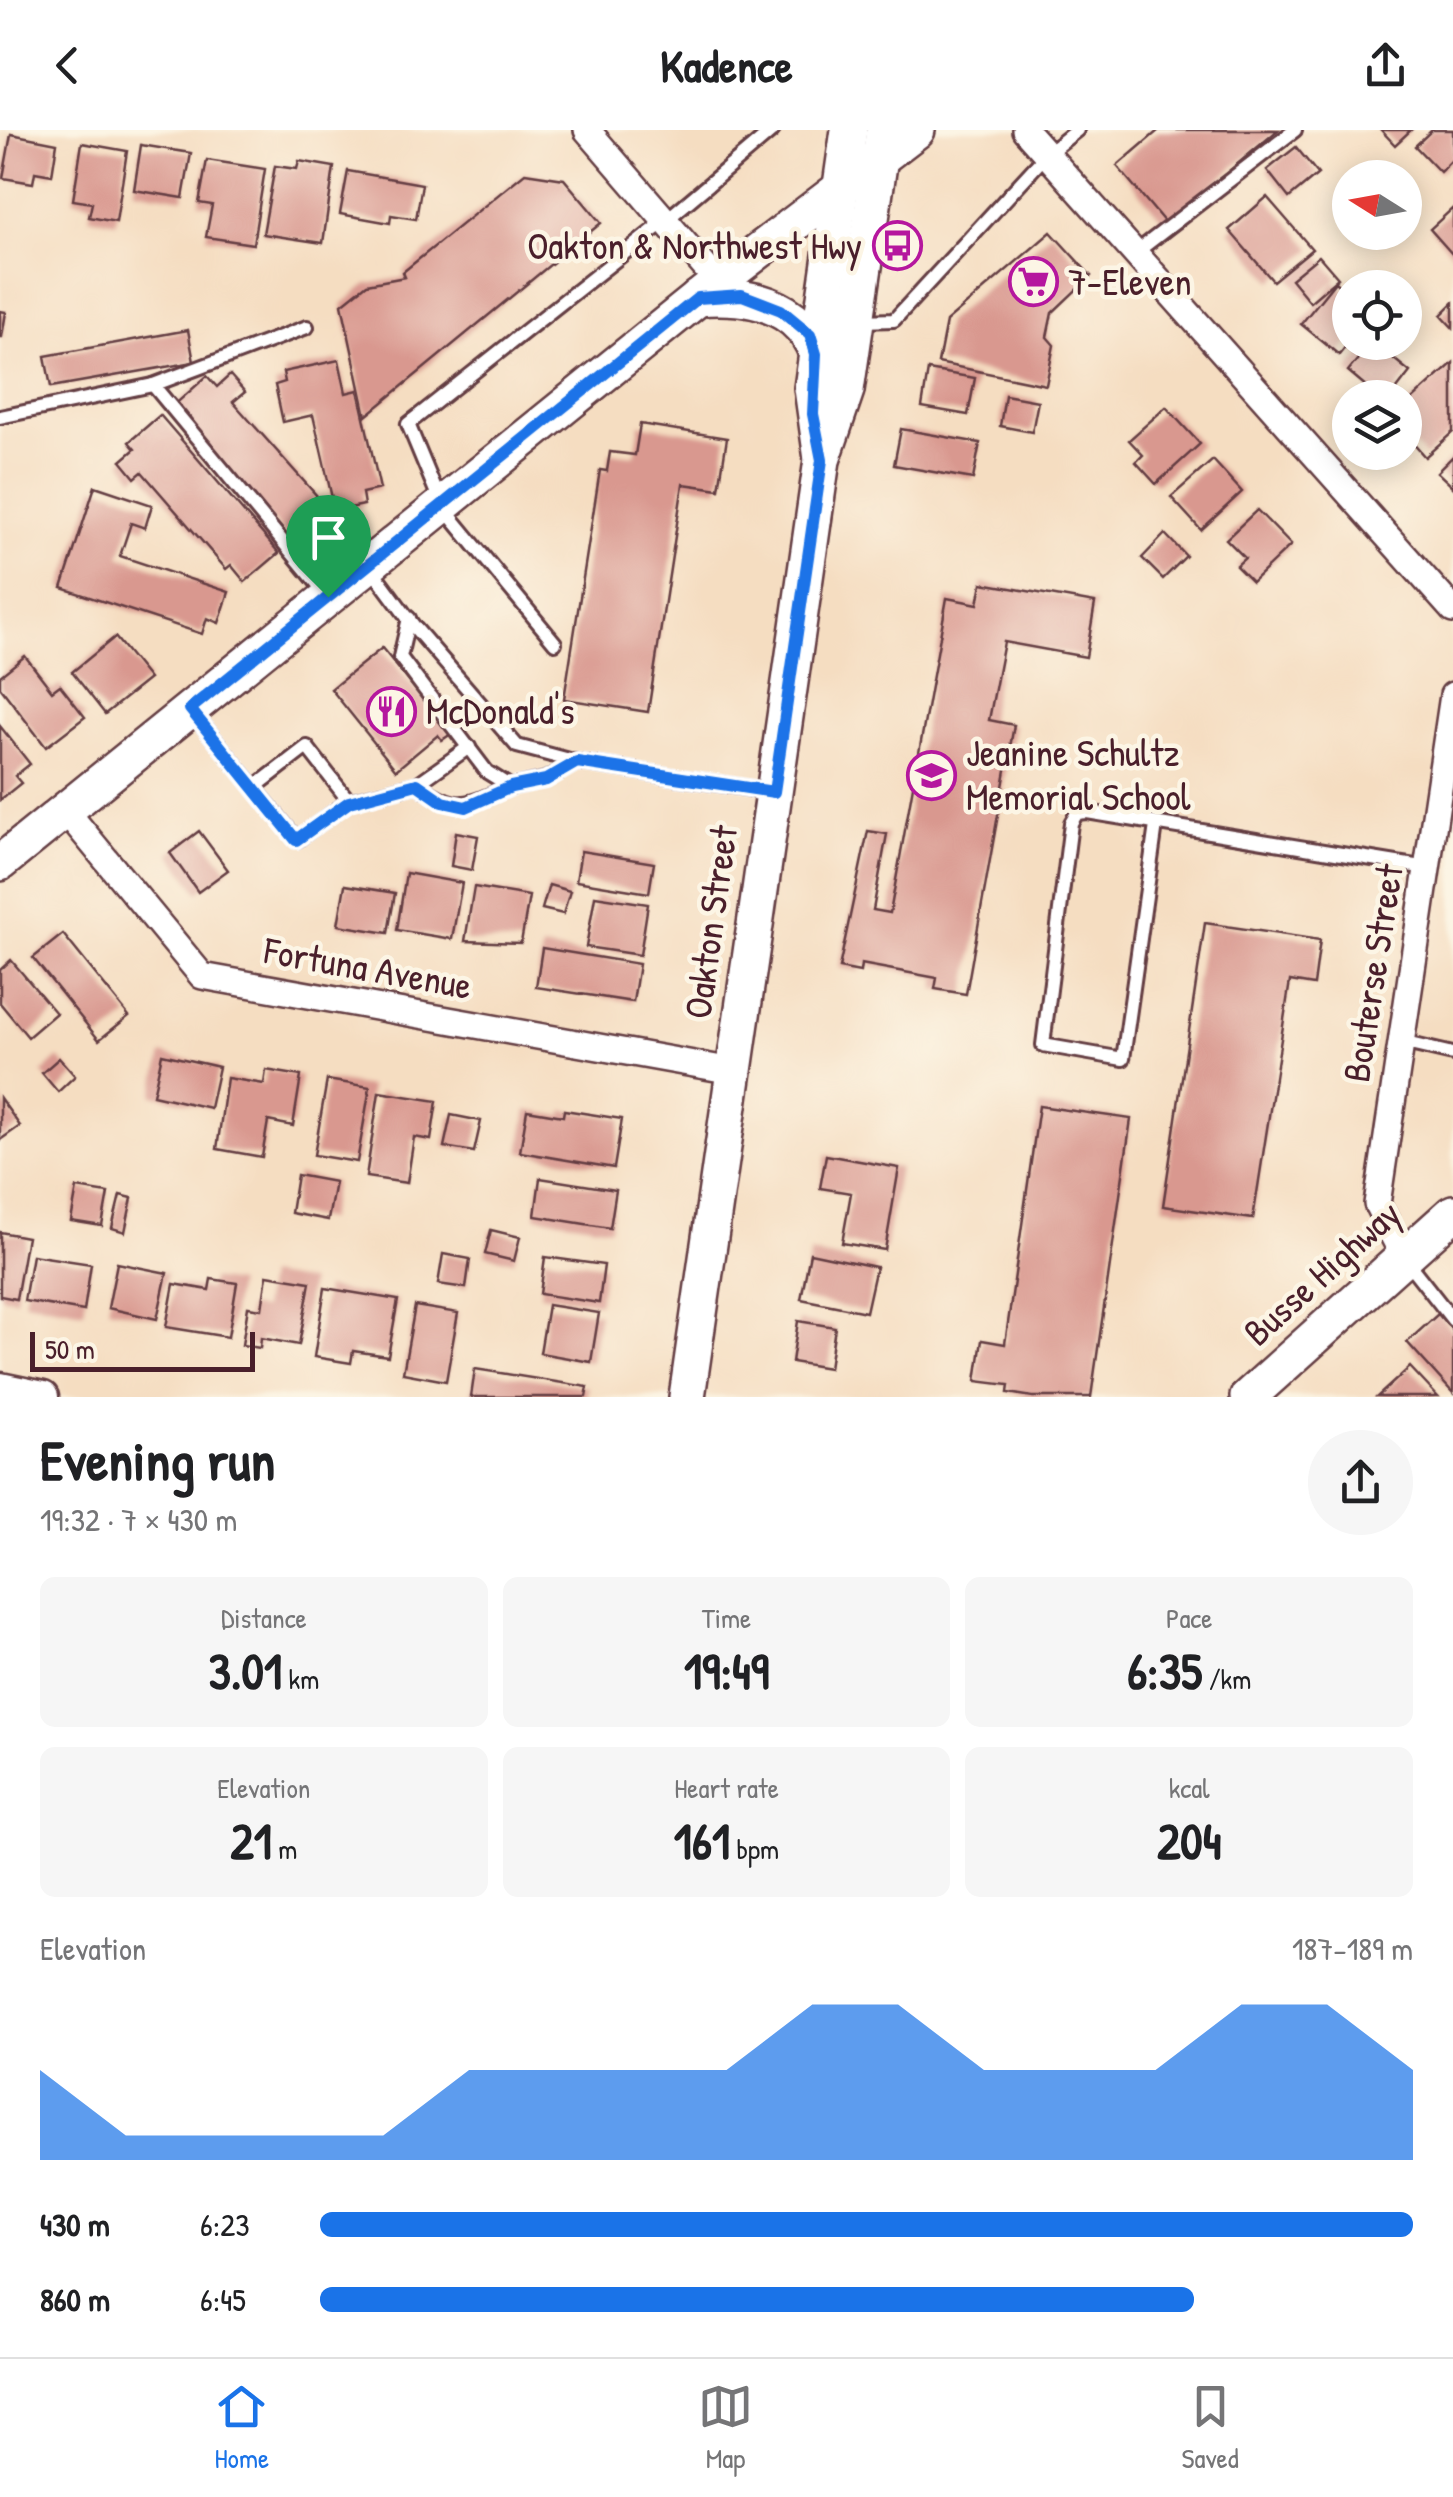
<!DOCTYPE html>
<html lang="en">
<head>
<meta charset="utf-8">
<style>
	:root { --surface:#fff; --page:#f6f6f6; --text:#202124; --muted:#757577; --line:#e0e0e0; --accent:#1a73e8 }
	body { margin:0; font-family:"Patrick Hand",sans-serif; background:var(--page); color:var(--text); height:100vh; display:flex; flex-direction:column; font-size:38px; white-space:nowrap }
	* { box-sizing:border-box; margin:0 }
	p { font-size:32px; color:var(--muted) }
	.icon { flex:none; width:55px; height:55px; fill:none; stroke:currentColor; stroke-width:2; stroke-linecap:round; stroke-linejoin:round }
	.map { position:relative; height:1267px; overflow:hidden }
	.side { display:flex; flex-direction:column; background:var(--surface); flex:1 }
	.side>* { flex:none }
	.needle { width:65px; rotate:281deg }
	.fabs { position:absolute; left:1332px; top:30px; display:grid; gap:20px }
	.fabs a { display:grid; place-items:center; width:90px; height:90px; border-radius:50%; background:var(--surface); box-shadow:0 5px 25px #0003; font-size:50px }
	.scale { position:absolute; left:30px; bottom:25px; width:225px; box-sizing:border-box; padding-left:10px; border:5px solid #4a1f2b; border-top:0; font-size:28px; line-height:35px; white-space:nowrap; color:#4a1f2b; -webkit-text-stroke:8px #fcf5e5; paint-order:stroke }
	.pin { position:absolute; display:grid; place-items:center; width:85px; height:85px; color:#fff; margin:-102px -42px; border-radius:50% 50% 50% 0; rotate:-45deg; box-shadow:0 0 10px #0007 }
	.pin .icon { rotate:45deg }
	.round { display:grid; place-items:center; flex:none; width:105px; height:105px; border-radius:52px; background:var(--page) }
	.overview { display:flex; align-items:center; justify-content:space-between; height:170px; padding:0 40px }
	h1 { font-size:55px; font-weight:700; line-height:75px }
	.stats { display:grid; grid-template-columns:repeat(3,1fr); gap:15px; height:170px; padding:10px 40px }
	.stats div { display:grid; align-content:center; border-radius:15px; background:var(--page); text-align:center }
	.stats b { font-size:50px; font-weight:700 }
	.stats small { font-size:28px; font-weight:400 }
	.stats p { font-size:28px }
	.chart { height:280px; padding:20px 40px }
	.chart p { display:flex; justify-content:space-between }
	.chart svg { width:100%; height:180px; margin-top:10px; fill:var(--accent); opacity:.7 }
	ul { padding:0 40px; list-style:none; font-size:32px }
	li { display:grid; grid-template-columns:160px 120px 1fr; align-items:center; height:75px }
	li i { height:25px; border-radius:12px; background:var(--accent) }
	header { display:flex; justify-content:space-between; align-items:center; height:130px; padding:0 40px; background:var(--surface); font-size:45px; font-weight:700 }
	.dock { display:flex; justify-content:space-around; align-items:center; height:140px; border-top:2px solid var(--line); background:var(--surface); font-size:28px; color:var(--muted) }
	.dock a { display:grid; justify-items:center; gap:5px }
	.dock .current { color:var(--accent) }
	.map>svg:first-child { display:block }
	.building { fill:#d9988f }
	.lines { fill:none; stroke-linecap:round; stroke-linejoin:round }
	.service-casing { stroke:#643c42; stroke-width:18 }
	.minor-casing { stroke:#643c42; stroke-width:30 }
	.tertiary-casing { stroke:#643c42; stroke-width:35 }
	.secondary-casing { stroke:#643c42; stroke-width:40 }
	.service { stroke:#fff; stroke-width:12 }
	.minor { stroke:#fff; stroke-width:25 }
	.tertiary { stroke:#fff; stroke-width:30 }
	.secondary { stroke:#fff; stroke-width:35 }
	.route-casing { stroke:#fff; stroke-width:20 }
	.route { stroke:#1a73e8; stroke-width:12 }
	.labels { text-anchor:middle; stroke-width:9; stroke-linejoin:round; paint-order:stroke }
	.poi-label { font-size:38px; fill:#4a1f2b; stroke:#fcf5e5; text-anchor:start }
	.street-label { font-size:38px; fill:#4a1f2b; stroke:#fcf5e5 }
</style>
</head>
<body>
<header><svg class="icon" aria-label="back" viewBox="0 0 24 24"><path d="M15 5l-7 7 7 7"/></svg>Kadence<svg class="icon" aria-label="share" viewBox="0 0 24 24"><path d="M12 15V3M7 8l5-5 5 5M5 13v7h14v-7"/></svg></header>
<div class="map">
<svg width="1453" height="1267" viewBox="0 0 1453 1267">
	<rect width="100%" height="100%" fill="#fcf5e5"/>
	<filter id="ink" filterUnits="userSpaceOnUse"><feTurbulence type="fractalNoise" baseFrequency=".01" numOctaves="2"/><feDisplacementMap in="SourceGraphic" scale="20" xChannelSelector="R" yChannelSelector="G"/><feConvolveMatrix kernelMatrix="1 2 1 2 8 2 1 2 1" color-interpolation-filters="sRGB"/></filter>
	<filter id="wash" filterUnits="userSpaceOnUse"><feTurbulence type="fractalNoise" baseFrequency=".0048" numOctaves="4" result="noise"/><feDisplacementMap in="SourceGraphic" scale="40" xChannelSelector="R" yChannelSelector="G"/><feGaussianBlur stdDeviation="2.25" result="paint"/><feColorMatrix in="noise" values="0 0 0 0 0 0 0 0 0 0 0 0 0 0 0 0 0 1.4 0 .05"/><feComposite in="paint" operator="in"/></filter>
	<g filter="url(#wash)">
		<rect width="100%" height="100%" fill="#f5ddc1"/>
		<g id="blocks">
			<g class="building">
				<polygon points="1159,0 1278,0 1166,94 1117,36"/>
				<polygon points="1381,0 1411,0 1395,15"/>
				<polygon points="1432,0 1453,0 1453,29 1440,42 1415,16"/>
				<polygon points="11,4 57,13 52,45 35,42 33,53 3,48"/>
				<polygon points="82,13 127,21 116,92 89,87 92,73 73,70"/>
				<polygon points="141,15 191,23 183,68 134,60"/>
				<polygon points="1296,17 1318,44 1289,68 1267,40"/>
				<polygon points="207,30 265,39 253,114 206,107 212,75 199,73"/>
				<polygon points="299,31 334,37 323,113 263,104 275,36 297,39"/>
				<polygon points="348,41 422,54 416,89 391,85 390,93 340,84"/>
				<polygon points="525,43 564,49 601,93 366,286 342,174 367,154 405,147 403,142"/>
				<polygon points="1267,67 1312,119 1273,151 1229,100"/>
				<polygon points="1453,78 1453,125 1430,99"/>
				<polygon points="1051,102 1091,146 1052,183 1047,207 1054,215 1046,255 938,233 946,192"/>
				<polygon points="1319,126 1338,148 1310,172 1291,149"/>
				<polygon points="1335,152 1350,165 1350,211 1339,225 1301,194"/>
				<polygon points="1453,173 1453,198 1441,185"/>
				<polygon points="0,181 6,182 2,207 0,207"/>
				<polygon points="188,200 194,232 51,257 45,226"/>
				<polygon points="1372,212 1407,212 1394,229 1410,242 1390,268 1380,268 1348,241"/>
				<polygon points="339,230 346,263 358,260 380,359 362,363 364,375 335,381 313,285 283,292 275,255 285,252 283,242"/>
				<polygon points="1453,233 1453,302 1425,327 1405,304 1405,276"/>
				<polygon points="928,240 975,248 968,285 922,277"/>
				<polygon points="230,245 245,262 233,272 317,366 309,374 321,388 293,414 172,277 207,246 217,257"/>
				<polygon points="1005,265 1038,271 1032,302 1000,296"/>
				<polygon points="1166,277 1200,314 1156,354 1136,332 1143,325 1129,310"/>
				<polygon points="160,285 279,423 245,452 231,435 226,439 142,342 135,348 121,331 135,319 129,312"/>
				<polygon points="640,294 727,308 719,359 683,354 648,582 564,569 600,340 607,341 610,322 635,325"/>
				<polygon points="901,299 980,313 973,349 894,335"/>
				<polygon points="1453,326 1453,357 1437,342"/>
				<polygon points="1213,330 1242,362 1201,400 1171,367"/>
				<polygon points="95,356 152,375 145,398 131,393 120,426 229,462 219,493 207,488 202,504 62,458"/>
				<polygon points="1257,380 1291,415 1252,452 1236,436 1245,428 1226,409"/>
				<polygon points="1165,404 1186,426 1163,449 1142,428"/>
				<polygon points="982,453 1095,473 1086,527 1004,512 989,590 1014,595 966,864 935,859 937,848 861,834 860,842 839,838 868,701 887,704 873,780 890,783 947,468 978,474"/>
				<polygon points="115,507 149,549 105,584 72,542"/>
				<polygon points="382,518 451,604 442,610 438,605 396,640 331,559"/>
				<polygon points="25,526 52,561 60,555 85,587 46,617 0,557 0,546"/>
				<polygon points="0,596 30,634 15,646 21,653 0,670"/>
				<polygon points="199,701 228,740 198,762 170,723"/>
				<polygon points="456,702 478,706 472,740 451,736"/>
				<polygon points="581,721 654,733 649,763 576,751"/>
				<polygon points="406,743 462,753 452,809 397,800"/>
				<polygon points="345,755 395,763 388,803 338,795"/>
				<polygon points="549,755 570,761 563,784 542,779"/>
				<polygon points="474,757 529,766 521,813 465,811"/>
				<polygon points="595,766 648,774 640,825 586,817"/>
				<polygon points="1205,793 1320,810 1314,855 1290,851 1253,1089 1163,1076"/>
				<polygon points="63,804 129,886 99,910 33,828"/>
				<polygon points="542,818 639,834 633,872 536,857"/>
				<polygon points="11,830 56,883 28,907 0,873 0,840"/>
				<polygon points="162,924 219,937 210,978 153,965"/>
				<polygon points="59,928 75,946 58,962 42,943"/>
				<polygon points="266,940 301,946 293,996 268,991 262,1027 217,1019 227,948 264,954"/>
				<polygon points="327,950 370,957 357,1032 314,1025"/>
				<polygon points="379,962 437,971 431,1010 414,1007 407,1053 366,1047"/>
				<polygon points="0,968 20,996 0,1010"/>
				<polygon points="1039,976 1131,989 1091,1267 1033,1267 1008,1263 1009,1255 976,1251 982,1210 1005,1214"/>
				<polygon points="527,980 563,986 564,980 622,989 614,1038 520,1022"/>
				<polygon points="451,985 481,991 474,1022 444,1017"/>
				<polygon points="826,1025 899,1038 885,1120 842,1113 851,1063 820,1058"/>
				<polygon points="297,1045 335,1052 328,1090 291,1083"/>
				<polygon points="540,1048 616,1060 610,1098 535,1086"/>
				<polygon points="77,1058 108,1063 102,1096 71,1091"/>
				<polygon points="120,1065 132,1068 125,1102 112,1098"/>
				<polygon points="491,1100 520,1107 514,1131 485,1124"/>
				<polygon points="0,1102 27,1107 16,1169 0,1166"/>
				<polygon points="810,1123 876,1137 866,1182 801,1169"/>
				<polygon points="443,1124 470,1129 466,1158 438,1154"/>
				<polygon points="32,1125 91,1134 84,1181 24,1171"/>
				<polygon points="545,1127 604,1135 599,1173 540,1164"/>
				<polygon points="117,1133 167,1143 157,1189 108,1178"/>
				<polygon points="267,1145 310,1152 299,1215 261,1208 260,1218 242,1215 248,1177 262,1179"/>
				<polygon points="211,1149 237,1153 228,1207 166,1197 174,1154 209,1160"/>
				<polygon points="325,1158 398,1170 388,1226 353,1221 351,1233 314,1227"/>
				<polygon points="548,1175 599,1183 591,1232 540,1223"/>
				<polygon points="415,1176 458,1183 446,1251 403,1243"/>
				<polygon points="1438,1184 1453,1201 1453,1263 1407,1212"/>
				<polygon points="798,1191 835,1197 829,1238 792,1232"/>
				<polygon points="1410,1237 1438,1267 1377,1267"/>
				<polygon points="475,1239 588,1257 586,1267 471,1267"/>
			</g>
		</g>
	</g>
	<g filter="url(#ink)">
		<use href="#blocks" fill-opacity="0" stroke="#643c42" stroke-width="2.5"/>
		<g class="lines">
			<defs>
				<g id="service">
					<polyline points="1135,123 1295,0"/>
					<polyline points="861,191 894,190 1047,24 1077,0"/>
					<polyline points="153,255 327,465"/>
					<polyline points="0,287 153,255 307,197"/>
					<polyline points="370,437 416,499 517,616 577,632 771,662"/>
					<polyline points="409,488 400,527 487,642 511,657 546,649 577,632"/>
					<polyline points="555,513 442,376 408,294 665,91 773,0"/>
					<polyline points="190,579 297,710 349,671 417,654 469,617"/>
					<path d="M417,654C462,685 465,673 511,657"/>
					<polyline points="255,657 307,617 349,671"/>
					<polyline points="1156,695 1123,929 1043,915 1071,693 1077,683 1087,682 1427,738"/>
					<polyline points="1401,912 1453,924"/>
					<polyline points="1405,1129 1453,1190"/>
				</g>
				<g id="minor">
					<polyline points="587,0 718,152"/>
					<polyline points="1025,0 1453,480"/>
					<polyline points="65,680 202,846 733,941"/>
					<polyline points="1404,1127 1377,1074 1453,565"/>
				</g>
				<polyline id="tertiary" points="0,1258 43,1267"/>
				<g id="secondary">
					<path d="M698,168C745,164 799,172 817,224"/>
					<polyline points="822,329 812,258 849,0"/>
					<polyline points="0,733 718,152 917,0"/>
					<polyline points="687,1267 822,330 846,260 884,0"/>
					<polyline points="1248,1267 1453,1083"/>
				</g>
			</defs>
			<use href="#service" class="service-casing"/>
			<use href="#minor" class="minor-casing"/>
			<use href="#tertiary" class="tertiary-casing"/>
			<use href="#secondary" class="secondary-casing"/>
			<use href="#service" class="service"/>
			<use href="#minor" class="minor"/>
			<use href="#tertiary" class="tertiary"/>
			<use href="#secondary" class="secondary"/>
		</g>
	</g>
	<g class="lines" filter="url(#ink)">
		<defs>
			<polygon id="route" points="742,165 781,180 810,204 816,224 813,284 822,330 774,662 577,632 546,650 511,657 466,677 443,672 417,654 349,672 296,710 190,579 698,168"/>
		</defs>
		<use href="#route" class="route-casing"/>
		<use href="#route" class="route"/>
	</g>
	<defs>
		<symbol id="bus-ring" viewBox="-11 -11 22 22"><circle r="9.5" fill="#fcf5e5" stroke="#b5179e" stroke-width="1.5"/><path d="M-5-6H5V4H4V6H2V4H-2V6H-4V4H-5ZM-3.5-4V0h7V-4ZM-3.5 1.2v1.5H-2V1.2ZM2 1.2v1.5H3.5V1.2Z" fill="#b5179e"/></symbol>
		<symbol id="supermarket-ring" viewBox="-11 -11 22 22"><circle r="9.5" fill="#fcf5e5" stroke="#b5179e" stroke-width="1.5"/><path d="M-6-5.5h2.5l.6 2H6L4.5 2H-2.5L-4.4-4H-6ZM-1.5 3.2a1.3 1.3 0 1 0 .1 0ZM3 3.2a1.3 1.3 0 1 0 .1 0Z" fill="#b5179e"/></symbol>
		<symbol id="restaurant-ring" viewBox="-11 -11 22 22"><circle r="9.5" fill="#fcf5e5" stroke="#b5179e" stroke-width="1.5"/><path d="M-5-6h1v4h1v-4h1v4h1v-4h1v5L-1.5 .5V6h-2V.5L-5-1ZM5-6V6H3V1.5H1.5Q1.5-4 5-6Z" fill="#b5179e"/></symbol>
		<symbol id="school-ring" viewBox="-11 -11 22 22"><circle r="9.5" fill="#fcf5e5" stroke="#b5179e" stroke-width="1.5"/><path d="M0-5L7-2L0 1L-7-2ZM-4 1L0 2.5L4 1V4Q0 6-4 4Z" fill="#b5179e"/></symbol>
	</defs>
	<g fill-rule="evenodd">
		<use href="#bus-ring" x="870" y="88" width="55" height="55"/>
		<use href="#supermarket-ring" x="1006" y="124" width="55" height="55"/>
		<use href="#restaurant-ring" x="364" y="554" width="55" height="55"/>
		<use href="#school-ring" x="904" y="618" width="55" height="55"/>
	</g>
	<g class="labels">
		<g class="poi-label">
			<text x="862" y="129" text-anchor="end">Oakton &amp; Northwest Hwy</text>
			<text x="1068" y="165">7-Eleven</text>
			<text x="426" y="594">McDonald's</text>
			<text x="966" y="636">Jeanine Schultz<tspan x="966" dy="44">Memorial School</tspan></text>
		</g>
		<g class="street-label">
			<text transform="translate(711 792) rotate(-82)" y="13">Oakton Street</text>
			<text transform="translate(368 838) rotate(10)" y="13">Fortuna Avenue</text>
			<text transform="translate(1373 843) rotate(-81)" y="13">Bouterse Street</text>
			<text transform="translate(1322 1143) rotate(-42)" y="13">Busse Highway</text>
		</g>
	</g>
</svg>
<div class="fabs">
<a><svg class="needle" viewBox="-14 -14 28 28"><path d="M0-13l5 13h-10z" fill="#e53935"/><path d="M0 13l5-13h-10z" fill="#757577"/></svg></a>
<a><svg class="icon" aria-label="locate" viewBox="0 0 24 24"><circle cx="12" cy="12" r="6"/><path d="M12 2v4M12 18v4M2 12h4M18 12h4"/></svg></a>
<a><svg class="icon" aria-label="layers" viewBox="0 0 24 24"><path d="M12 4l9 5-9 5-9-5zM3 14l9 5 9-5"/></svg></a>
</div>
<div class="scale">50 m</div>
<div class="pin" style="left:328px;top:467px;background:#1e9e55"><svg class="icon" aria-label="arrive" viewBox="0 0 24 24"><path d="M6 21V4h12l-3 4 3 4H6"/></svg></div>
</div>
<section class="side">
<div class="overview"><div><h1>Evening run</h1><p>19:32 · 7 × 430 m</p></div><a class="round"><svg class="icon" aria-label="share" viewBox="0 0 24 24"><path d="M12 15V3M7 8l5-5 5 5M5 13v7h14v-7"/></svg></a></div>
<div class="stats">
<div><p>Distance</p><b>3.01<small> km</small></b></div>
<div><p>Time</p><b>19:49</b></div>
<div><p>Pace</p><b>6:35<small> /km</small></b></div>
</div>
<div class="stats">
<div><p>Elevation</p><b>21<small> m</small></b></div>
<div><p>Heart rate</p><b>161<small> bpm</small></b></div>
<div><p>kcal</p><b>204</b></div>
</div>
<div class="chart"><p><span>Elevation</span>187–189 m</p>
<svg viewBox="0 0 160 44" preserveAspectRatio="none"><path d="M0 44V22L10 38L20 38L30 38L40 38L50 22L60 22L70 22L80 22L90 6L100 6L110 22L120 22L130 22L140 6L150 6L160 22V44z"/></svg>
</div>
<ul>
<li><b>430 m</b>6:23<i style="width:100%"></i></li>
<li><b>860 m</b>6:45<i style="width:80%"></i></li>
</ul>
</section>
<nav class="dock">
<a class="current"><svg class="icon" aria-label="home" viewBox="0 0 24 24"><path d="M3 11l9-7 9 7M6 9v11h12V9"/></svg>Home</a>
<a><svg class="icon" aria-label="map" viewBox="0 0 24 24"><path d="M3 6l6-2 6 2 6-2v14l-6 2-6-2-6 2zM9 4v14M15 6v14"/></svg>Map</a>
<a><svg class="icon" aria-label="saved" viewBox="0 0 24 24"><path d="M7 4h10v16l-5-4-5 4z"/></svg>Saved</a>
</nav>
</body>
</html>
